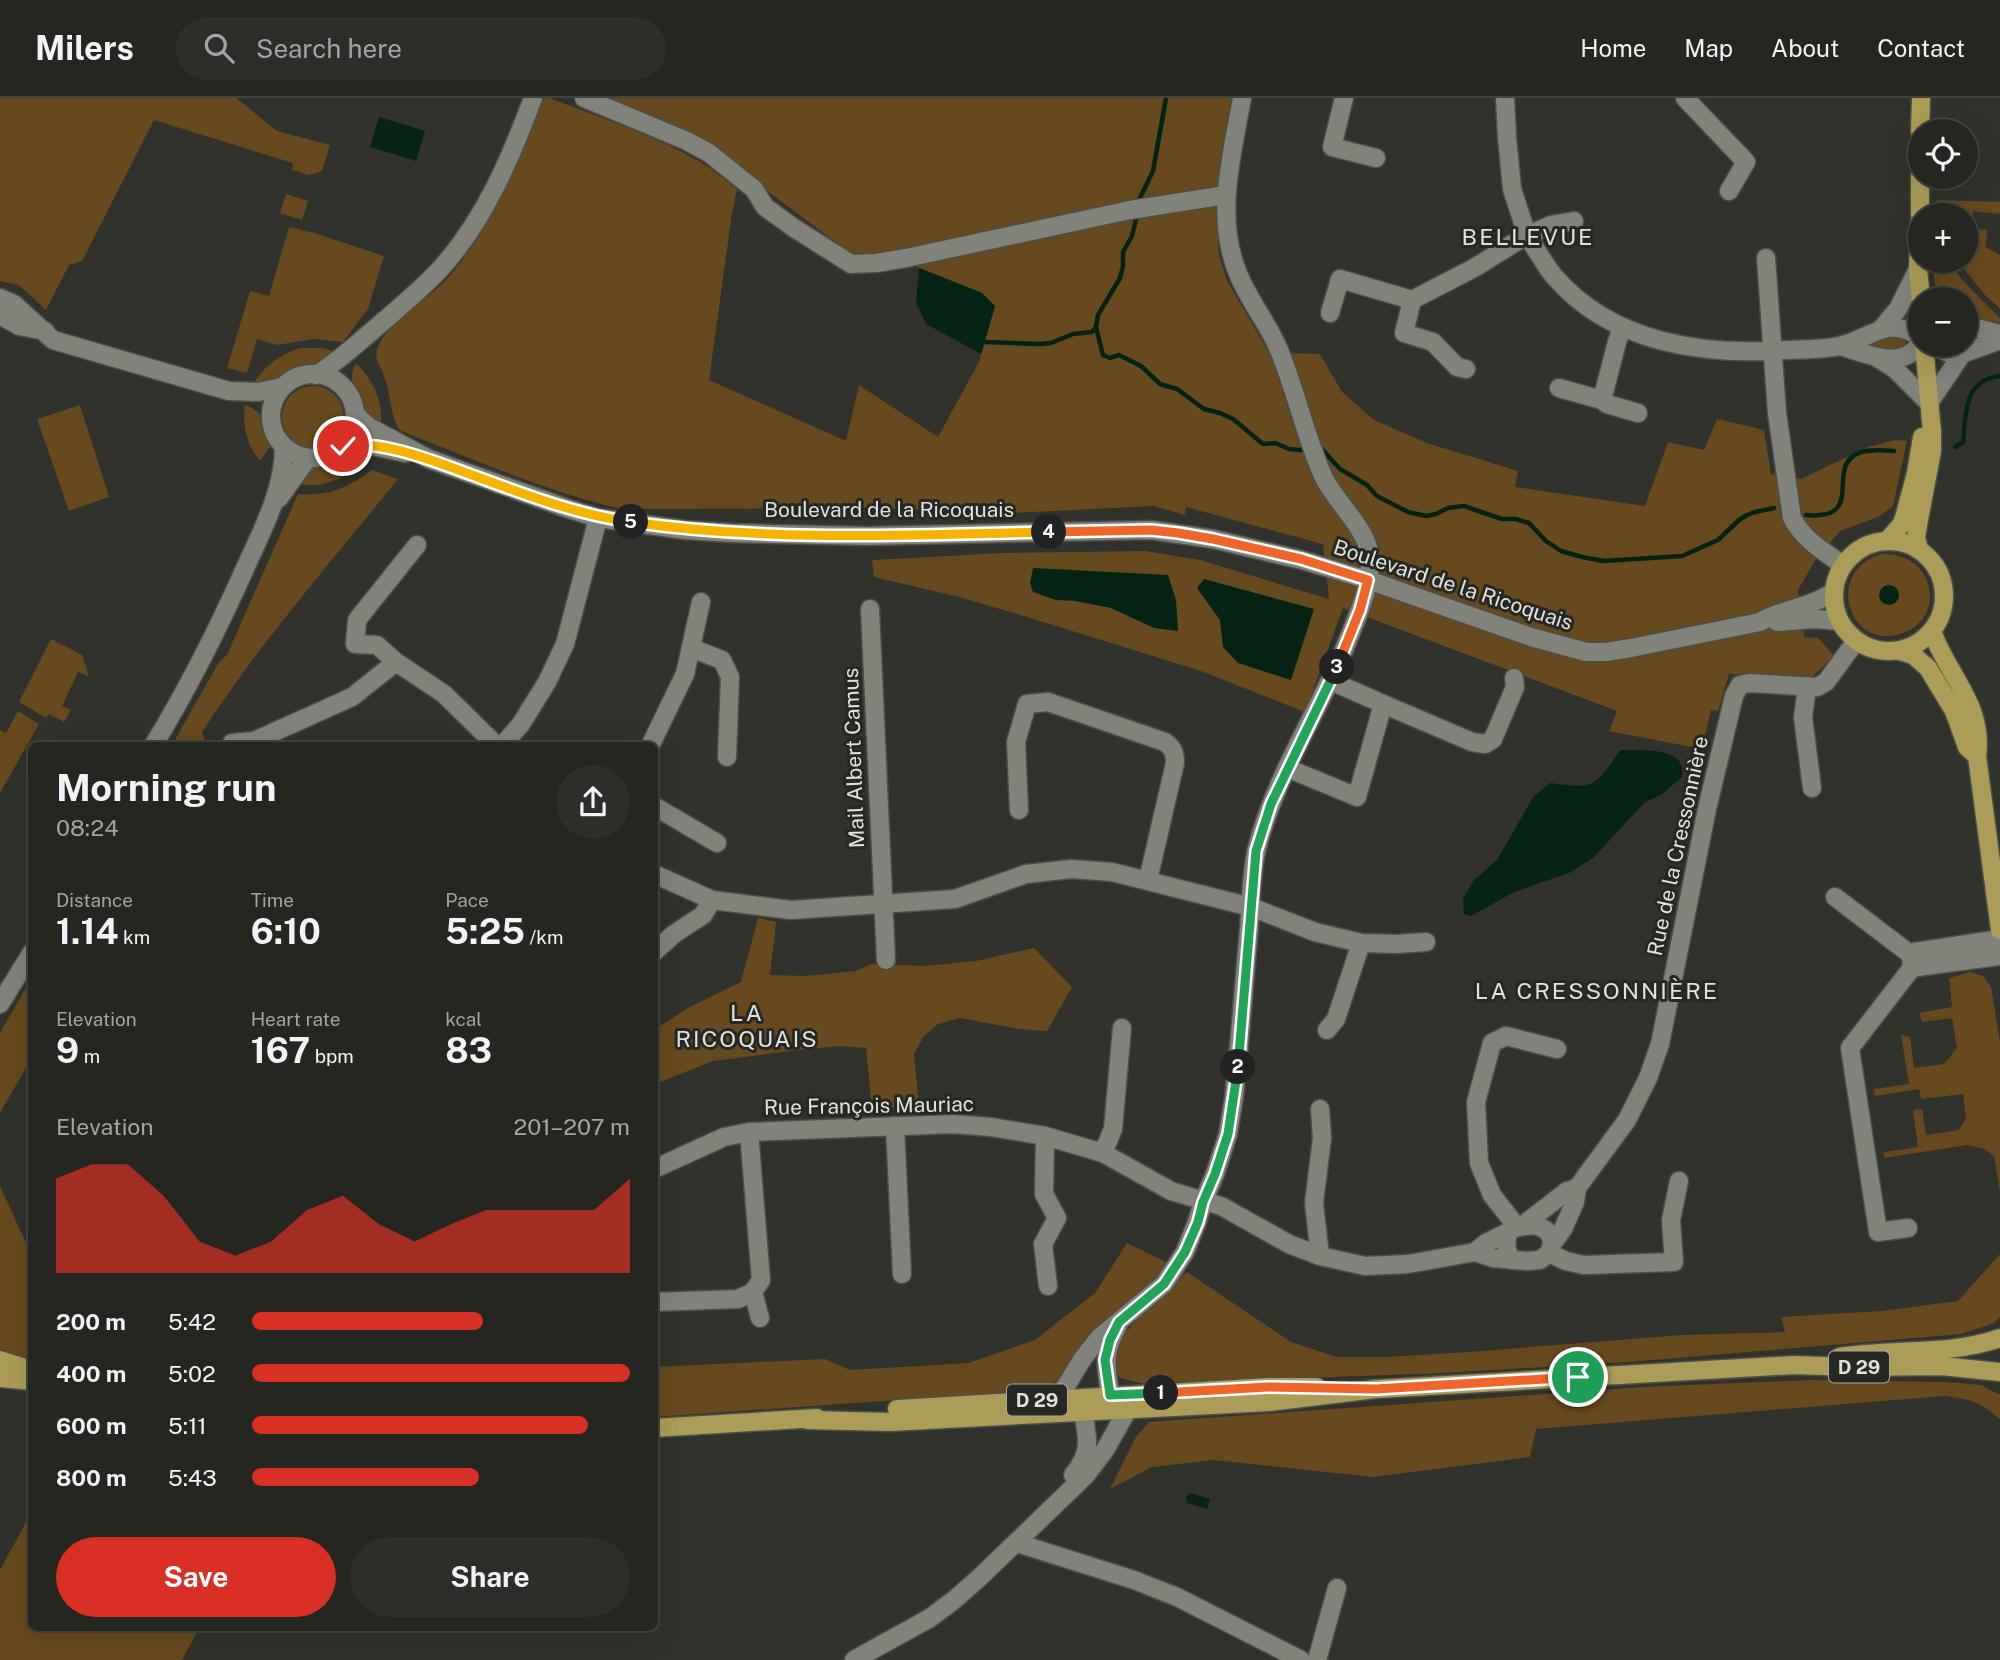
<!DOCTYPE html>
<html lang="en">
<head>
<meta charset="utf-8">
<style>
	:root { --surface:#252620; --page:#2d2e29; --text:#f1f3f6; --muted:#a3a5a5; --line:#42433e; --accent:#d93025 }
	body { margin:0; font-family:"Public Sans",sans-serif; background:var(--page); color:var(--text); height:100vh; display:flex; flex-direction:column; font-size:26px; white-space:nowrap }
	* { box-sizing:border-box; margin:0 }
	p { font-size:23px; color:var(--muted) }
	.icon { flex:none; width:38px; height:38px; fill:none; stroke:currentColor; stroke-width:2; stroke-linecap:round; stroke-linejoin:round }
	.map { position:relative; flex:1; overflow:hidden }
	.side { position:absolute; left:28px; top:644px; width:630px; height:889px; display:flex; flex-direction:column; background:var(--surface); border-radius:10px; box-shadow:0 7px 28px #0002,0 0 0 2px var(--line) }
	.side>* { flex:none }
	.tools { position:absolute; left:1908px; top:21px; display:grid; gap:14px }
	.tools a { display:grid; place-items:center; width:70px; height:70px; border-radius:50%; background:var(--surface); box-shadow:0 7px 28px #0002,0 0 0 2px var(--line); font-size:35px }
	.pin { position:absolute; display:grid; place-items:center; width:60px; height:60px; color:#fff; margin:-30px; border:4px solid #fff; border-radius:50%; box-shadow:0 2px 7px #0007 }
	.km { position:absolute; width:35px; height:35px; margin:-18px; border-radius:50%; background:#222; color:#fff; font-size:19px; line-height:35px; text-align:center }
	.round { display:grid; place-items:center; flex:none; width:74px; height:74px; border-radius:37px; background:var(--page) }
	.head { display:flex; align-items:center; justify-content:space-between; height:119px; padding:0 28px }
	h1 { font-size:38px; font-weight:700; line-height:52px }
	.figures { display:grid; grid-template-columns:repeat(3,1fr); gap:10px; height:119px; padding:7px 28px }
	.figures div { display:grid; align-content:center }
	.figures b { font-size:35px; font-weight:700 }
	.figures small { font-size:19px; font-weight:400 }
	.figures p { font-size:19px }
	.chart { height:196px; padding:14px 28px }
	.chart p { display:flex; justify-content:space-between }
	.chart svg { width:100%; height:126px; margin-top:7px; fill:var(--accent); opacity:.7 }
	.cta { display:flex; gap:14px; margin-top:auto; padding:14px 28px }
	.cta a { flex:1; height:80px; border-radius:42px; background:var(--accent); color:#fff; font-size:28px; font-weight:700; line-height:80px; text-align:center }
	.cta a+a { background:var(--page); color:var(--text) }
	ul { padding:0 28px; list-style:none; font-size:23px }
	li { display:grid; grid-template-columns:112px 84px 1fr; align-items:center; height:52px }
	li i { height:18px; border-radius:9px; background:var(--accent) }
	header { display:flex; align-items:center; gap:42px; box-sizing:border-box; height:98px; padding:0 35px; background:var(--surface); border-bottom:2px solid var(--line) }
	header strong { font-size:33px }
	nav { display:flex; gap:38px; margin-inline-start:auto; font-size:24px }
	.search { width:490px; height:63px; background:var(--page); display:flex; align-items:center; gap:18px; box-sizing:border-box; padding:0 24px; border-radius:38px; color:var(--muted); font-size:26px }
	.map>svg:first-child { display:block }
	.green { fill:#66491e }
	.water { fill:#052313 }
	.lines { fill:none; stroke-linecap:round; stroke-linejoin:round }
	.stream { stroke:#052313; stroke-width:4.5 }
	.minor-casing { stroke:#4d4e48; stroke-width:21 }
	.major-casing { stroke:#4d4e48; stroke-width:21 }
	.minor { stroke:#81827a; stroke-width:18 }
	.major { stroke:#ab9c58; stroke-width:18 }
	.split-1-casing { stroke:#fff; stroke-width:14 }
	.split-2-casing { stroke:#fff; stroke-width:14 }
	.split-3-casing { stroke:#fff; stroke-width:14 }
	.split-4-casing { stroke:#fff; stroke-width:14 }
	.split-5-casing { stroke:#fff; stroke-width:14 }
	.split-6-casing { stroke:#fff; stroke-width:14 }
	.split-1 { stroke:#f0652b; stroke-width:9 }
	.split-2 { stroke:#22a559; stroke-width:9 }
	.split-3 { stroke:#22a559; stroke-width:9 }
	.split-4 { stroke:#f0652b; stroke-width:9 }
	.split-5 { stroke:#f5b400; stroke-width:9 }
	.split-6 { stroke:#f5b400; stroke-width:9 }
	.labels { text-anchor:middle; stroke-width:6; stroke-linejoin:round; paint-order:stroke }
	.shield { fill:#272821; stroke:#a9aaa5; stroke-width:2 }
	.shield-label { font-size:19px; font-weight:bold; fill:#e1e1dd }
	.street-label { font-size:21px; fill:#e1e1dd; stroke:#272821 }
	.neighbourhood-label { font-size:23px; letter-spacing:2px; fill:#e1e1dd; stroke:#272821 }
</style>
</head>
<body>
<header>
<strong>Milers</strong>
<div class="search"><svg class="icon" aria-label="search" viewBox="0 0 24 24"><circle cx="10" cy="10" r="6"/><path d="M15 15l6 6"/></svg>Search here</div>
<nav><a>Home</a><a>Map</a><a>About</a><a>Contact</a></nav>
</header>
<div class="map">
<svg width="2000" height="1562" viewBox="0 0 2000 1562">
	<rect width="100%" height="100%" fill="#31322b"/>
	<g class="green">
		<polygon points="0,0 236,0 277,33 330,47 322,73 309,77 292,72 293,65 154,22 82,163 69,167 46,212 19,187 0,183"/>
		<path d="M544,0H549C599,19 651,36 697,62C711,70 724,81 737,91L732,115L709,282L846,343L859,287L938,339L979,264L995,208L982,195L917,169L918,161L1148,114L1216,107L1219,157L1227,183L1271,258L1305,360L1320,352L1286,255L1320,256L1342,294L1374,322L1427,345L1518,373L1515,389L1645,408L1668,344L1704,352L1717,321L1764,332L1771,376L1801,381L1868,349L1895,342L1907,343L1893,408L1880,418L1840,433L1814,464L1798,492L1804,539L1818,540L1834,558L1813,578L1729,576L1718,613L1711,612L1702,651L1609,633L1617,613L1343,510L1305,614L1201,573L1024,518L959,499L874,479L872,462L1003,455L1145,453L1200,462L1329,501L1323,446L1186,409L1185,417L1154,408L1012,415L863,410L621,411C545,393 473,361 401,333C390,322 391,294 384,278C381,269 374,262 377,252C386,222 429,202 448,180C492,128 518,62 544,0Z"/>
		<polygon points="597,0 1233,0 1218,87 1188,97 882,160 872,154 868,158 862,155 850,155 750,80"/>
		<polygon points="286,96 308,103 302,122 280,115"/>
		<polygon points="1937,102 2000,104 2000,116 1973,113 1971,130 1987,132 1986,149 2000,157 2000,211 1984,196 1958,163 1965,163 1965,117 1939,117"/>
		<polygon points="289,129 314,135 384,158 368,211 343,244 313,241 277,247 257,241 247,275 227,270 250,193 269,198"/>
		<polygon points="1932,163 1947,163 1964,184 2000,220 2000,225 1965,221 1965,201 1937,201"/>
		<polygon points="1887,236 1904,240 1907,248 1894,255 1860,248"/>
		<path d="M300,250H323L336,254L313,269L298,272L288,277L279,284L252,287C265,268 278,257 300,250Z"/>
		<path d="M356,265C375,284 383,303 381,330L361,318C359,299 345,283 356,265Z"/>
		<circle cx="313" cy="319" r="31"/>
		<polygon points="80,307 109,399 69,413 37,321"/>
		<path d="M245,307C267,315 263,328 272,346L260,363C247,348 242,327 245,307Z"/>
		<path d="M372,352C357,377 324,393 295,385L310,367H320L332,363L348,353Z"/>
		<path d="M372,372L398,381C331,464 260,545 202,634L206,647H175L176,640L219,564L227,557L298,396C330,398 347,390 372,372Z"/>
		<path d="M1882,456C1936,454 1948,522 1900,536C1848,552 1824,472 1882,456Z"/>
		<polygon points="51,541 82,557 89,579 78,574 62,608 71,612 64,624 49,616 46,620 19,604"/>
		<polygon points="18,613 39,626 0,695 0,632 6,635"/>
		<polygon points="758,820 776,824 770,877 806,878 856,873 871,866 924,868 976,863 1034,850 1072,889 1047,933 1019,931 960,920 938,926 924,938 914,956 919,1007 872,1011 866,950 840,948 798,952 713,963 655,986 655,931 690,909 741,884"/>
		<polygon points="1970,874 1983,878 1991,889 2000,944 2000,1093 1994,1058 1985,1051 1967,1047 1884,1060 1884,1054 1918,1049 1913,1012 1922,1011 1926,1037 1959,1032 1966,1021 1963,996 1921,1001 1919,991 1875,998 1874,991 1909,986 1901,937 1910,939 1914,970 1944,966 1957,950 1952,920 1922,924 1919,915 1952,909 1949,880"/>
		<polygon points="31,881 31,961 0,1015 0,935"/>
		<polygon points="0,1088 31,1156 31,1265 0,1256"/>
		<polygon points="1127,1145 1170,1166 1163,1177 1063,1282 1026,1293 655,1319 654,1269 825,1261 850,1272 969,1265 1035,1242 1095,1195"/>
		<path d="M2000,1156V1219L1994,1225L1961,1236L1629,1264L1442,1275L1145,1286L1120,1280C1115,1271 1112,1265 1114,1254C1118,1235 1171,1190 1187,1174L1291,1244L1337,1259H1385L1469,1254L1682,1237L1785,1234L1781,1219L1881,1213L1958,1203Z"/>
		<path d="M1811,1282L1945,1284L1981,1287L2000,1297V1321C1980,1304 1970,1301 1944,1298L1536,1331L1530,1359L1373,1379L1213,1362L1152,1369L1110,1391L1136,1339L1149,1324L1644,1289Z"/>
		<polygon points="31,1415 32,1530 199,1530 182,1562 0,1562 0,1472"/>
	</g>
	<g class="water">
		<polygon points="379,19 425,33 416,63 370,49"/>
		<polygon points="919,170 982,195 995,208 981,256 926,226 916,205"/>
		<polygon points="1033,470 1168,477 1176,502 1178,533 1154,530 1111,510 1075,503 1056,502 1033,494 1030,485"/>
		<polygon points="1204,481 1314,511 1291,582 1238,565 1223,549 1220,522 1197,490"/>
		<circle cx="1889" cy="497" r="10"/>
		<path d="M1620,652C1635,652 1670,650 1679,663C1683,668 1682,674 1682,679L1661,697L1645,704L1593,760L1569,775L1514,794L1471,818L1464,816L1463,801L1474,782L1497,762L1534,698L1550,685C1560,686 1581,690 1590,686C1602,682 1613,662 1620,652Z"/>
		<polygon points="1190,1395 1210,1401 1207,1411 1187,1405 1186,1399"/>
	</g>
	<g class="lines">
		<g class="stream">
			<polyline points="1138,104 1153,73 1166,0"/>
			<polyline points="1137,117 1132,138 1123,154 1123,168 1120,180 1098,217 1096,229 1103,257 1110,260 1119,257 1141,268 1160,286 1177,291 1204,311 1220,315 1233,321 1263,346 1275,345 1289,351 1301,352"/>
			<polyline points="985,244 1040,246 1051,245 1073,236 1092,234 1096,229"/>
			<polyline points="1319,348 1340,371 1367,387 1377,398 1408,414 1426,418 1436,416 1448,410 1464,408 1502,421 1516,421 1529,425 1546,443 1561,453 1582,459 1604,463 1682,458 1718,442 1739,422 1747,417 1755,414 1774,410"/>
			<path d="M1955,349L1963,344C1966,317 1963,282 2000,278"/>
			<path d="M1806,417C1869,423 1822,367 1861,354C1872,351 1884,352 1894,353"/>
		</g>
		<defs>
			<g id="minor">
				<polyline points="584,0 687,43 709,55 754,91 765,109 794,130 851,166 876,165 906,160 1130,112 1226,97"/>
				<polyline points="1344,0 1332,49 1376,60"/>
				<polyline points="1505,0 1507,39 1512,91 1525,131"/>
				<polyline points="1685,0 1746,64 1729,93"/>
				<polyline points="1535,134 1551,127 1574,123"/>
				<path d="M1533,147C1540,157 1546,169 1554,178C1611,245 1703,258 1786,252C1803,251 1822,252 1839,248C1869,242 1887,216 1920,239"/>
				<path d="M1766,160L1777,315L1792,420C1804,442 1823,453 1843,467"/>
				<polyline points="0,200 14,206 53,242 229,293 258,294 282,289"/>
				<polyline points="1330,215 1340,181 1412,202"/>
				<polyline points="0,217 19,228 45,233"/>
				<polyline points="1965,227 2000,236"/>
				<polyline points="1622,230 1617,244 1602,302 1607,306 1638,315"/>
				<polyline points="1881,231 1898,211 1918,171"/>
				<polyline points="1933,247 1949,255 1962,256"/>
				<path d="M1840,248C1867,255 1900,274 1920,246"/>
				<polyline points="1876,259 1895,271 1929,305 1962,256 2000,242"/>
				<polyline points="1466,271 1457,269 1433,244 1404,235 1412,202 1474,170 1519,142"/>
				<circle cx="313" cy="318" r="42"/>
				<path d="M316,277C339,263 359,244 379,227C401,208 423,190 442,169C485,121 511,59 533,0"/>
				<polyline points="1559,290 1602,302"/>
				<path d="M355,316L369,329L429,361L566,410L598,420L642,426L685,432L733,435L867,438L1151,432L1213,441L1302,462L1368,482L1531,539L1586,554H1606L1631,550L1760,524C1783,510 1811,510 1833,494"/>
				<path d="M343,348C365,344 383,350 405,355"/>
				<polyline points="279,400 308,360"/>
				<polyline points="417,447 357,522 355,546 377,547 396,564 444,596 497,648"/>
				<polyline points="870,511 886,862"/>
				<polyline points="1777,524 1815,521 1839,523"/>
				<polyline points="691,550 722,562 730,579 727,659"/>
				<polyline points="1331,583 1383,606"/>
				<polyline points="1807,589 1803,619 1812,690"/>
				<polyline points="232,645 254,643 352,599 396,564"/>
				<path d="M153,648C189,589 219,529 247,466C264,429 284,390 284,349"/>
				<polyline points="502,648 521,626 547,584 565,546 598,420"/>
				<polyline points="650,648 685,576 701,504"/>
				<polyline points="1287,670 1357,699 1383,606 1472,644 1485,646 1493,641 1515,589 1514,580"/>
				<polyline points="654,708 717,745"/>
				<path d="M1019,712L1016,644L1027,606L1048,604L1165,644C1173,650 1175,655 1175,665L1148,782"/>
				<polyline points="654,776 712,802 791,812 955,801 1026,776 1071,771 1112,774 1251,809 1315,834 1361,845 1396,846 1426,844"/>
				<polyline points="1835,799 1910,856 1912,862 1911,871 1850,950 1878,1134 1908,1130"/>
				<polyline points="2000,841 1915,854 1912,862 1917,869 2000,858"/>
				<polyline points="654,854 674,836 703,817 712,802"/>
				<polyline points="0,906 32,854"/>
				<polyline points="1327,932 1336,921 1361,845"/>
				<polyline points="895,1028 902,1176"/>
				<polyline points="1045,1038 1044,1096 1057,1120 1043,1146 1048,1188"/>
				<polyline points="1103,1055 1113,1031 1122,930"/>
				<path d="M654,1071L724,1039L749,1034L953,1026L991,1029L1045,1038L1103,1055L1171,1093L1221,1108L1289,1146L1320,1158L1365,1168L1408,1166L1475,1154L1493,1160L1527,1163L1540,1162L1549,1155L1552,1146L1551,1138L1546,1132L1536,1127L1517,1129L1508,1134C1506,1145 1505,1153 1512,1162"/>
				<polyline points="1522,1128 1567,1093 1577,1090"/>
				<polyline points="1517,1129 1492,1097 1479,1065 1476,1004 1492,945 1506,938 1557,951"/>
				<polyline points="1552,1146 1563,1131 1575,1104 1577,1090 1627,1022 1648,980 1660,946 1707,711 1734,598 1740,587 1749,585 1817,589 1826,584 1856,543"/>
				<polyline points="1475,1154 1486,1145 1508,1134"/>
				<polyline points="1549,1155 1566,1163 1584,1167 1674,1164 1671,1122 1679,1083"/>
				<polyline points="1320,1158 1314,1105 1322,1040 1320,1011"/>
				<polyline points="753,1194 760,1220"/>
				<polyline points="654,1204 738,1201 753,1194 761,1182 749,1034"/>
				<path d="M1058,1301L1083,1260L1099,1240L1164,1186L1185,1154L1197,1124L1203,1104L1215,1076L1228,1036L1234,999C1240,943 1244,886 1249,830C1251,804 1251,775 1257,750C1276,675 1322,609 1350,537C1360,512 1371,487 1370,460C1369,432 1335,404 1323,378C1305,337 1296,293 1279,252C1268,225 1248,202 1237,173C1215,117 1232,57 1242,0"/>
				<path d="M1097,1302L1110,1297C1106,1265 1102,1257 1118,1227"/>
				<path d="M1073,1377C1092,1354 1088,1341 1083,1314L1095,1310"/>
				<polyline points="1017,1445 1134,1482 1177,1499 1301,1562"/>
				<polyline points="854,1562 930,1520 954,1502 979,1480 1085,1378 1105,1352 1128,1311"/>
				<polyline points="1317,1562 1337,1490"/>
			</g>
			<g id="major">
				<polyline points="1920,33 1921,0"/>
				<polyline points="1920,117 1920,79"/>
				<polyline points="1920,123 1918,171 1921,201"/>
				<circle cx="1889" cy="498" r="55"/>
				<polyline points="1887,443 1901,427 1904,420 1916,375 1922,339"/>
				<polyline points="1919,452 1916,439 1918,427 1932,353 1932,334 1924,247"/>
				<path d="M1932,533C1947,577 1984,606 1977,658L2000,832"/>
				<polyline points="1900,553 1913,557 1928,570 1954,613 1967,649 1977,658"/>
				<path d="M1839,1259C1891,1250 1950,1258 2000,1240"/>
				<polyline points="0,1262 32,1272"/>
				<polyline points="0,1280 32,1283"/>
				<polyline points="897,1311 1268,1289 1317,1289"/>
				<polyline points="807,1322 890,1324 1269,1304 1376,1291 1795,1267 1850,1269 1941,1268 2000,1274"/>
				<polyline points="654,1330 817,1320"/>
			</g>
		</defs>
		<use href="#minor" class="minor-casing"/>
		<use href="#major" class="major-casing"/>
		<use href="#minor" class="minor"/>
		<use href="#major" class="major"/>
	</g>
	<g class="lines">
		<defs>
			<polyline id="split-1" points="1161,1295 1268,1289 1376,1291 1578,1279"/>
			<polyline id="split-2" points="1161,1295 1110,1297 1105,1262 1110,1242 1119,1224 1164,1186 1185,1154 1198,1124 1203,1104 1215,1076 1228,1036 1238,969"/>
			<polyline id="split-3" points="1238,969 1256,753 1271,706 1337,569"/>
			<polyline id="split-4" points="1049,434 1151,432 1178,435 1213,441 1301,461 1368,482 1360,512 1337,569"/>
			<path id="split-5" d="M631,424C770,444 910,437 1049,434"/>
			<path id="split-6" d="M343,348C381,341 436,364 472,377C524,396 577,417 631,424"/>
		</defs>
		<use href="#split-1" class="split-1-casing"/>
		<use href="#split-2" class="split-2-casing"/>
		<use href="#split-3" class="split-3-casing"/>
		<use href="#split-4" class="split-4-casing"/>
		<use href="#split-5" class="split-5-casing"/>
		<use href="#split-6" class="split-6-casing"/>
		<use href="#split-1" class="split-1"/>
		<use href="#split-2" class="split-2"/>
		<use href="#split-3" class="split-3"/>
		<use href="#split-4" class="split-4"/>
		<use href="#split-5" class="split-5"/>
		<use href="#split-6" class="split-6"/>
	</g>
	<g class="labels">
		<g class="shield">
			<rect x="1829" y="1253.5" width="60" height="31" rx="5"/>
			<rect x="1007" y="1286.5" width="60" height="31" rx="5"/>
		</g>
		<g class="shield-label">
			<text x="1859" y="1276">D 29</text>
			<text x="1037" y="1309">D 29</text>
		</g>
		<g class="street-label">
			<text x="889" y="419">Boulevard de la Ricoquais</text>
			<text transform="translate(1453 487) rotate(18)" y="7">Boulevard de la Ricoquais</text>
			<text transform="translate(854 660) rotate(-92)" y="7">Mail Albert Camus</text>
			<text transform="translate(1678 748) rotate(-78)" y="7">Rue de la Cressonnière</text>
			<text transform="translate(869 1008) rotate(-1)" y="7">Rue François Mauriac</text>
		</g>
		<g class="neighbourhood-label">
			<text x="1528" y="147">BELLEVUE</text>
			<text x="1597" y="901">LA CRESSONNIÈRE</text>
			<text x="747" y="923">LA<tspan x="747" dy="26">RICOQUAIS</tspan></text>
		</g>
	</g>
</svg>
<div class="tools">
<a><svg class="icon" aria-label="locate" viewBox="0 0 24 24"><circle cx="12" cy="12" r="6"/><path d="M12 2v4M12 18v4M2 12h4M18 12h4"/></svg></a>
<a>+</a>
<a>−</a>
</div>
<div class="pin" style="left:1578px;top:1279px;background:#1e9e55"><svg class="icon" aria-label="arrive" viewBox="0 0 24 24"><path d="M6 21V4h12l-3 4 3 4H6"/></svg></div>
<div class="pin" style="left:343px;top:348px;background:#d93025"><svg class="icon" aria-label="check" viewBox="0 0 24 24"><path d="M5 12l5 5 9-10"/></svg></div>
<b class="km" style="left:1161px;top:1295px">1</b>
<b class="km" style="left:1238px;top:969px">2</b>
<b class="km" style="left:1337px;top:569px">3</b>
<b class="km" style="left:1049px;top:434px">4</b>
<b class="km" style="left:631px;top:424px">5</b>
<section class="side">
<div class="head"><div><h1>Morning run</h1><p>08:24</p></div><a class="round"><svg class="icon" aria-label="share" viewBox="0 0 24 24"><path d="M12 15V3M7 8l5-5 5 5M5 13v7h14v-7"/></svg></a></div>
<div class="figures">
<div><p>Distance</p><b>1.14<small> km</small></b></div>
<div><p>Time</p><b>6:10</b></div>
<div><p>Pace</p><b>5:25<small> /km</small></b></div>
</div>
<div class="figures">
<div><p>Elevation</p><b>9<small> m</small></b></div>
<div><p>Heart rate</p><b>167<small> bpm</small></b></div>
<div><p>kcal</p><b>83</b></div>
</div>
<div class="chart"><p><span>Elevation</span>201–207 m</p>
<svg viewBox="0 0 160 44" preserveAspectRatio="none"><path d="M0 44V11L10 6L20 6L30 17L40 33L50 38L60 33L70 22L80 17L90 27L100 33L110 27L120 22L130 22L140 22L150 22L160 11V44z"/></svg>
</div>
<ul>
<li><b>200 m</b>5:42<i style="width:61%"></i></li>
<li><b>400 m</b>5:02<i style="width:100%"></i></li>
<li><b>600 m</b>5:11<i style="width:89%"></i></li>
<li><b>800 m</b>5:43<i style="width:60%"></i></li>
</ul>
<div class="cta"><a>Save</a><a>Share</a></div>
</section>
</div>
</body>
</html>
